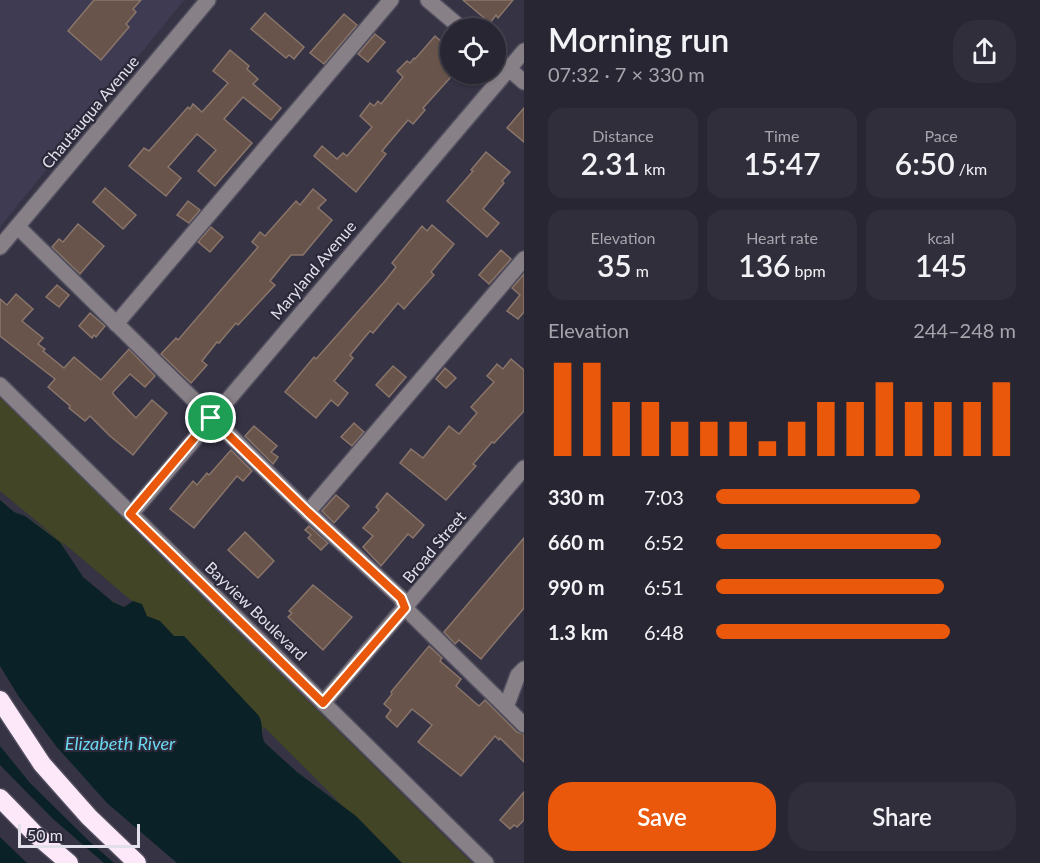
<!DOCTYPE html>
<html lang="en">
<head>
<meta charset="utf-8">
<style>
	:root { --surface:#282633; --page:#302e3b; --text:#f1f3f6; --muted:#a5a5ac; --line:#44434e; --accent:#ea580c }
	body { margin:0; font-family:Lato,sans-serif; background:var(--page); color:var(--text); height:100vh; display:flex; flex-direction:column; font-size:22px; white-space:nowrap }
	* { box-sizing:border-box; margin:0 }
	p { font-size:20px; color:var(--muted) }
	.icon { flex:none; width:33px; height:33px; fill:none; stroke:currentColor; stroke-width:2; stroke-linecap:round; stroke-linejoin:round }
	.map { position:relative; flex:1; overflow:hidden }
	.details { display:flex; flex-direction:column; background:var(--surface); width:516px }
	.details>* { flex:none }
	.controls { position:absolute; left:440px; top:18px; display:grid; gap:12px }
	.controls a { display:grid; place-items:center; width:66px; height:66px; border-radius:50%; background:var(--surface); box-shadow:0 2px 4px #0004,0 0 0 2px var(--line); font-size:30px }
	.scale { position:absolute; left:18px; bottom:15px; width:122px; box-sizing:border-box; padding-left:6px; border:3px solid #e1e0eb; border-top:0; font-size:16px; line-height:21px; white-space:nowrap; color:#e1e0eb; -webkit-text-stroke:4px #2b293a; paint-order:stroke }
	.pin { position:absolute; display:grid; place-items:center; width:51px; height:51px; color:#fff; margin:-26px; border:3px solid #fff; border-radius:50%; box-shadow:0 2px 6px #0007 }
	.round { display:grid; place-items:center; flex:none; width:63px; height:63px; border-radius:24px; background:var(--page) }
	.headline { display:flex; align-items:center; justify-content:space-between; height:102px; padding:0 24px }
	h1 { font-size:33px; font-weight:600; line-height:45px }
	.stats { display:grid; grid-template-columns:repeat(3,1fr); gap:9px; height:102px; padding:6px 24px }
	.stats div { display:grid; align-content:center; border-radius:15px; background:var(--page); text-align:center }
	.stats b { font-size:30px; font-weight:600 }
	.stats small { font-size:16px; font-weight:400 }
	.stats p { font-size:16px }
	.chart { height:168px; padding:12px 24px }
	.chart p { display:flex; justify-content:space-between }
	.chart svg { width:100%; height:108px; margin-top:6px; stroke:var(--accent); stroke-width:6 }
	.action { display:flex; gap:12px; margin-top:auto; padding:12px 24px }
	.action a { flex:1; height:69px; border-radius:24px; background:var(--accent); color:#fff; font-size:24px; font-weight:600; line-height:69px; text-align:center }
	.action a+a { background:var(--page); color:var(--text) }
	ul { padding:0 24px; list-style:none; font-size:20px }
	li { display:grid; grid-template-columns:96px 72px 1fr; align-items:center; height:45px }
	li i { height:15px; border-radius:8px; background:var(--accent) }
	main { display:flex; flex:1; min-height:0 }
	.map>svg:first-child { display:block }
	.built { fill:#3e3b52 }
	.green { fill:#424526; fill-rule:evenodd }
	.water { fill:#0a2127 }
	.pier { fill:#353344 }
	.building { fill:#68544a; stroke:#8a756b; stroke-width:1.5 }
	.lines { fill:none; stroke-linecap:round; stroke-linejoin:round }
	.minor-casing { stroke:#514f5f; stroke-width:18 }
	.highway-casing { stroke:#514f5f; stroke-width:21 }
	.minor { stroke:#888087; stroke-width:15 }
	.highway { stroke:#fce8f9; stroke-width:18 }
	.route-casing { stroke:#fff; stroke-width:12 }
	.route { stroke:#ea580c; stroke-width:8 }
	.labels { text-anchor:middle; stroke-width:4.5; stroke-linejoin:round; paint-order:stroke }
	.street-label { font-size:16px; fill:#e1e0eb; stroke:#2b293a }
	.water-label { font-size:18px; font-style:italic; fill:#6bd8f1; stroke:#2b293a }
</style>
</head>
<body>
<main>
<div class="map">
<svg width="524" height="863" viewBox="0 0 524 863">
	<rect width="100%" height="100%" fill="#353344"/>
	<polygon class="built" points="0,0 184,0 0,227"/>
	<path class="green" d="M0,397L472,863H270L0,500L14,512L25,516L57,538L0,491ZM62,542L132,601V602L124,607C98,596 71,568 62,542ZM263,727H264L342,805L297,772L265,743L262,737Z"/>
	<path class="water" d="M0,500L14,512L25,516L60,542L83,577L113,602L124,607L133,601L142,604L147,616L160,621L174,636H184L259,716C264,725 260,734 265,743L297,772L356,816L402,863H0Z"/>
	<g class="pier">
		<polygon points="0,666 19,697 56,746 107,803 177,863 114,863 89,841 30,783 0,746"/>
		<polygon points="0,765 52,818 104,863 27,863 0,837"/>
	</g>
	<g class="building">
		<polygon points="94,0 141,0 133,9 136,12 126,24 129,27 101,60 68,31"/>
		<polygon points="463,0 513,0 498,18 496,15 490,23"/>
		<polygon points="265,13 304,47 294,59 289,55 286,58 251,29"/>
		<polygon points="344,14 357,25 324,64 310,53"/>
		<polygon points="375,34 385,42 368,62 358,54"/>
		<polygon points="435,36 450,49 450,78 423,108 425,110 413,124 408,120 382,151 386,154 356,192 314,156 322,146 337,159 343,153 347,156 372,127 360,116 370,103 374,106 378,101 381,104 403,77 397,71 407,61 410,63 414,58 415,59"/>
		<polygon points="230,50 249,66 247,69 258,79 253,84 281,108 271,120 243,97 224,119 252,143 215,186 198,171 216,150 197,134 168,167 181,178 166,196 129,166 144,148 149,151 188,107 190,109 193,104 202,112 228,83 213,71"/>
		<polygon points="524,108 524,142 507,128"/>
		<polygon points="486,152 510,172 502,181 504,183 483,209 499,223 487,237 447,201 473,171 471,170"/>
		<polygon points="105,188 136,215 123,229 93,202"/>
		<polygon points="313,189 326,200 318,208 332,220 303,255 291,255 270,281 275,285 238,325 236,323 219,343 217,342 202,361 207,365 191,383 161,354 176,338 178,340 258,247 252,242 260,232 265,236 296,201 300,205"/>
		<polygon points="188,201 200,210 189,223 177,215"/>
		<polygon points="78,224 104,246 80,274 52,247 59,239 63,242"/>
		<polygon points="432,225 454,244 431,272 434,275 404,309 398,303 373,333 370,331 350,355 353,358 334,381 348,393 338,406 331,400 316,418 285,392 314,357 316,359 385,281 396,267 392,263 422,226 427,231"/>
		<polygon points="211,227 223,237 210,252 198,242"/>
		<polygon points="501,250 511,259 489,284 479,275"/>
		<polygon points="524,274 524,312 518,319 507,311 520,295 512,288"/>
		<polygon points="57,285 69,295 59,307 46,297"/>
		<polygon points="16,294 33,309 22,321 43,338 38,344 45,349 43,351 64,368 74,357 101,380 129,349 155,376 145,387 130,374 113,392 113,394 136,418 152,400 167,413 133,455 110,436 90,416 85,421 69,408 70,406 48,387 55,379 0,336 0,299 7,305"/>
		<polygon points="90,313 105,326 96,337 94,335 92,338 79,326"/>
		<polygon points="511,359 524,370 524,411 494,443 492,442 473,464 476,466 446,500 400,463 411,449 423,458 449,426 459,434 477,413 471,407 494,382 487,376 497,364 503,369"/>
		<polygon points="393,366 406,377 389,397 376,385"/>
		<polygon points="445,368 456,378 446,388 436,379"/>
		<polygon points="354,423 364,432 352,446 341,437"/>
		<polygon points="254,426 277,446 271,452 278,457 273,464 245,436"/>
		<polygon points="231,450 252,471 243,481 237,476 194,528 170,509 193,481 197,485 207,473 209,475"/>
		<polygon points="387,493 424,525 413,538 408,534 381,566 363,547 373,536 363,528 379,510 376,507"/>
		<polygon points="336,495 349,506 334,523 322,511"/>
		<polygon points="309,526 328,543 321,550 308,538 311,535 305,530"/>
		<polygon points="245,532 274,561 258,578 228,550"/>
		<polygon points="524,538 524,608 481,659 459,640 455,644 444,632"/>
		<polygon points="313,585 352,617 323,650 288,617 292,613 289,611"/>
		<polygon points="429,646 442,658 440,661 461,679 456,686 479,706 485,700 517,732 524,734 524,762 500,738 499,740 495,736 461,776 418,742 432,725 412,709 397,727 386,717 391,710 384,704 392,694 391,692"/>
		<polygon points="524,792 524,820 517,827 514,825 510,829 500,820"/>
	</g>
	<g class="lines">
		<defs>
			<g id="minor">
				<polyline points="428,0 461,28"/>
				<polyline points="495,57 524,82"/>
				<polyline points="18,227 308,512 401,598 405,608 506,707"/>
				<polyline points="0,247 208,0"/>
				<polyline points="116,324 391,0"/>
				<polyline points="0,385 486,863"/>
				<polyline points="308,512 524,259"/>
				<polyline points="131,514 524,51"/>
				<polyline points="524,669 518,675 506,707 524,725"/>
				<polyline points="323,703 524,468"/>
			</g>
			<g id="highway">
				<polyline points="0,700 42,764 89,817 137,863"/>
				<polyline points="0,798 35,834 69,863"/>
			</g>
		</defs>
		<use href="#minor" class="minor-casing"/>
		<use href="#highway" class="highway-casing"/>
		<use href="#minor" class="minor"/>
		<use href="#highway" class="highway"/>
	</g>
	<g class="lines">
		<defs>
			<polygon id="route" points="211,418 308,512 401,598 405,608 323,703 130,514"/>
		</defs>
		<use href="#route" class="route-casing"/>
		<use href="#route" class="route"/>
	</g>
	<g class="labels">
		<g class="street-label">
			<text transform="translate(90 112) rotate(-50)" y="6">Chautauqua Avenue</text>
			<text transform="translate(313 270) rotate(-50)" y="6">Maryland Avenue</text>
			<text transform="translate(434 547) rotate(-50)" y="6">Broad Street</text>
			<text transform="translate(256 611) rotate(44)" y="6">Bayview Boulevard</text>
		</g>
		<g class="water-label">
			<text x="120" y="750">Elizabeth River</text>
		</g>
	</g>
</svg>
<div class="controls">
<a><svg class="icon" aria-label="locate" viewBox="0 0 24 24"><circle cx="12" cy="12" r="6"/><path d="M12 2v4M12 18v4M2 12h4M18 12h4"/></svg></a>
</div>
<div class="scale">50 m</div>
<div class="pin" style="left:211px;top:418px;background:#1e9e55"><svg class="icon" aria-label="arrive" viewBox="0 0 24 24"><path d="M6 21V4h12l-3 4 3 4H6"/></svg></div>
</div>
<section class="details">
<div class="headline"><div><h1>Morning run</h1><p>07:32 · 7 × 330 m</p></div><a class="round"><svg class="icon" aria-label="share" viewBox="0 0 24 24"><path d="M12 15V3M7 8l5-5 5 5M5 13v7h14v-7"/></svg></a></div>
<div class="stats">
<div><p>Distance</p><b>2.31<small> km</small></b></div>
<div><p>Time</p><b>15:47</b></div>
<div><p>Pace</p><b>6:50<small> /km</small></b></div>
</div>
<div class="stats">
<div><p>Elevation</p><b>35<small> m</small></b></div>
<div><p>Heart rate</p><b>136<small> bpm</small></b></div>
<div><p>kcal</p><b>145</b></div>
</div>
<div class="chart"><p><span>Elevation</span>244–248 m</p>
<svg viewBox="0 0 160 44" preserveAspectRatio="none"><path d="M5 44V6M15 44V6M25 44V22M35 44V22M45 44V30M55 44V30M65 44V30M75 44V38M85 44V30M95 44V22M105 44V22M115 44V14M125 44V22M135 44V22M145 44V22M155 44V14"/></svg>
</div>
<ul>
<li><b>330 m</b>7:03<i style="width:68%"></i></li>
<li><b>660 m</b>6:52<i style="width:75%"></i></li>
<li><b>990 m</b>6:51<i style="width:76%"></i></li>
<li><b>1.3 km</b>6:48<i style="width:78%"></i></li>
</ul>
<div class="action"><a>Save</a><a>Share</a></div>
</section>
</main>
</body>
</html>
